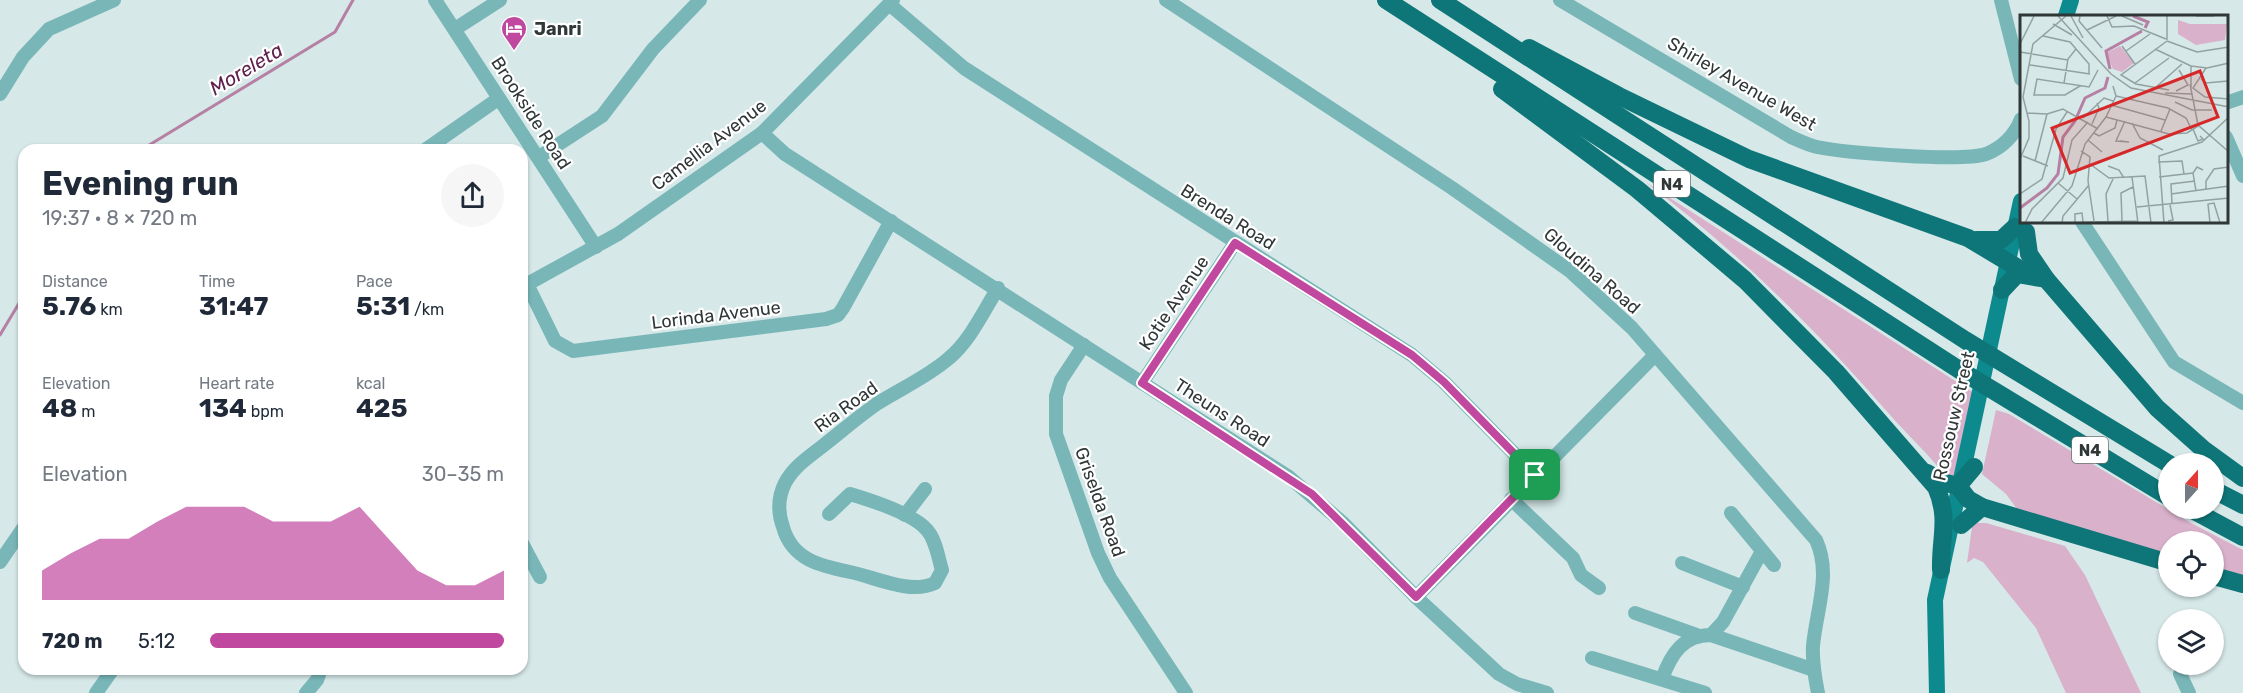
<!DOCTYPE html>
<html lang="en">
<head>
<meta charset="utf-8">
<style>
	:root { --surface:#fff; --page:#f6f6f7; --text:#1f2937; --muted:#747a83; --accent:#c0499f }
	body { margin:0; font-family:Rubik,sans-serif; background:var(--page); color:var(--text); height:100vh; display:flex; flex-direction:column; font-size:22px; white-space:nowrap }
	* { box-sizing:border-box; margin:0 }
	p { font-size:20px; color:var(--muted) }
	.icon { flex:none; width:33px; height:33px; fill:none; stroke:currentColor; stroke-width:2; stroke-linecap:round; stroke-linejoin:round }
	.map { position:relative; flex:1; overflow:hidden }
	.side { position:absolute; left:18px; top:144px; width:510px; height:531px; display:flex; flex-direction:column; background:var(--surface); border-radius:18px; box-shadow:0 2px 4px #0004 }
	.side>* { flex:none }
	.needle { width:39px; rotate:21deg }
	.controls { position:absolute; left:2158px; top:453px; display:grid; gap:12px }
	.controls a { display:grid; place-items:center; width:66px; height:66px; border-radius:50%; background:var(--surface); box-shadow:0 2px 4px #0004; font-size:30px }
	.pin { position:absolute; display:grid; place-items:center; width:51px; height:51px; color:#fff; margin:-26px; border-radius:12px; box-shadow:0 3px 9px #0006 }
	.round { display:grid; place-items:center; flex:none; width:63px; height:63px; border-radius:32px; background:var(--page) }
	.head { display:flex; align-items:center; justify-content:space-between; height:102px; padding:0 24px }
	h1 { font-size:33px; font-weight:700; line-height:45px }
	.figures { display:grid; grid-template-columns:repeat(3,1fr); gap:9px; height:102px; padding:6px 24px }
	.figures div { display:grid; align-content:center }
	.figures b { font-size:26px; font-weight:700 }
	.figures small { font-size:16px; font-weight:400 }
	.figures p { font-size:16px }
	.chart { height:168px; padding:12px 24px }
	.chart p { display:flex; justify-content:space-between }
	.chart svg { width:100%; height:108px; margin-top:6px; fill:var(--accent); opacity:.7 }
	ul { padding:0 24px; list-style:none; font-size:20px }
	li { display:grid; grid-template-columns:96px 72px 1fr; align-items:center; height:45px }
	li i { height:15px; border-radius:8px; background:var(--accent) }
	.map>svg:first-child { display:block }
	.green { fill:#d9b1cb }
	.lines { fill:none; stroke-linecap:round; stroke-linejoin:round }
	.stream { stroke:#b580a3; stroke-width:3 }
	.minor { stroke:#79b6b8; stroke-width:14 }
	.major { stroke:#0d8a8d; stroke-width:16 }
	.highway { stroke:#0e7678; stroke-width:18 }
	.route-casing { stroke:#fff; stroke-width:12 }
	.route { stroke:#c0499f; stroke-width:8 }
	.labels { text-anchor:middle; stroke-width:4.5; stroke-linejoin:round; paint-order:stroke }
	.shield { fill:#fff; stroke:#6e7373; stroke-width:1.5 }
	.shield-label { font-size:16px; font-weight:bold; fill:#303737 }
	.poi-label { font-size:18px; font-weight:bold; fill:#303737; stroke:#fff; text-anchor:start }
	.street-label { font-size:18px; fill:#303737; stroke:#fff }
	.water-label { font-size:20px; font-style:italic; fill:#60204e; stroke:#fff }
	.inset-river { fill:none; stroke:#b580a3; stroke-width:3 }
	.inset-road { fill:none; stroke:#94a1a1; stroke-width:1.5 }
	.view { fill:#d62828; fill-opacity:0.15; stroke:#d62828; stroke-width:3 }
	.inset-edge { fill:none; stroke:#303737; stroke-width:3 }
</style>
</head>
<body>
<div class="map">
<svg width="2243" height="693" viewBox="0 0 2243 693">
	<rect width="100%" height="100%" fill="#d6e8e8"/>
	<g class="green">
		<path d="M1645,182L1974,393L1955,478L1944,474C1928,454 1908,435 1891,416C1816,330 1737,250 1645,182Z"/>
		<polygon points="1996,410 2009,414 2191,523 2243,550 2243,580 2214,572 2214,542 2169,542 2169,559 2020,513 2006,494 1982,474"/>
		<polygon points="1977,523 1986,523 2065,546 2085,575 2141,693 2066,693 2036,628 1983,562 1974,558 1967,563 1972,527"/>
	</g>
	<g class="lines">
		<g class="stream">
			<polyline points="141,150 335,32 353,0"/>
			<polyline points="0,335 24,295"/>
		</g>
		<g class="minor">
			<polyline points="435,0 596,247"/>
			<path d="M1166,0L1452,188L1570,271L1632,328L1816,540C1832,574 1816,611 1813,646C1812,662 1815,678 1818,693"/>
			<path d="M1560,0L1791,137C1800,141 1808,145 1817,147C1846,153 1962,162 1986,154C2002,148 2015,135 2021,119"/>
			<polyline points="2001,0 2021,79"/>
			<polyline points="889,4 964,68 1412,355 1444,382 1535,475"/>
			<polyline points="455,29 500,0"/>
			<polyline points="0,94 23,57 49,29 114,0"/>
			<polyline points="2226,103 2243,97"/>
			<polyline points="762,133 785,154 1289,477 1342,522 1416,597 1499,674 1517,684 1547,693"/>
			<polyline points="2226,137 2243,176"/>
			<polyline points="425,150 498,99"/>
			<polyline points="539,157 602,116 653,49 700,0"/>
			<polyline points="2082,222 2174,362 2243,403"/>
			<polyline points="527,284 555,341 573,351 826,319 838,315 843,308 891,221"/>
			<polyline points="522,287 618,234 762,133 893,0"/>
			<polyline points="1084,345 1061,380 1056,396 1056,434 1098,553 1110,578 1186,693"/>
			<polyline points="1142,383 1235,243"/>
			<polyline points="1511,499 1573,558 1581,575 1599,588"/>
			<polyline points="1731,513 1774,565"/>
			<path d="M829,514L850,494C870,500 914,514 927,530C936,540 938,557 942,570L935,583C910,595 875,577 850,572C821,566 792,560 783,527C778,513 778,497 785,483C794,466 810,456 824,445C842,431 859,416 878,403C902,388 927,377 948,359C970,341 983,312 998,288"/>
			<polyline points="905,515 925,489"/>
			<polyline points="522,543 540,577"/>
			<polyline points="0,562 24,527"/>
			<polyline points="1682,563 1743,587"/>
			<polyline points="1416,597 1655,355"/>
			<polyline points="1635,613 1697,635"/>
			<polyline points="1711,635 1814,670"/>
			<polyline points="1592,658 1705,693"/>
			<polyline points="2180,674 2189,693"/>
			<path d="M1662,679C1671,654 1683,635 1711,635L1723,622L1762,551"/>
			<polyline points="96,693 113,669"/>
			<polyline points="306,693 317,680 321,669"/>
		</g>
		<g class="major">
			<polyline points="2066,16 2071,0"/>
			<polyline points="1937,693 1935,600 2021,201"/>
		</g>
		<g class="highway">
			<polyline points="1386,0 1958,369 2169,497"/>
			<polyline points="1440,0 1965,340 2169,464"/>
			<polyline points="1529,48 1619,96 1749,159 1968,238 2018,268"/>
			<path d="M1502,89L1637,189L1745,280L1836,372L1936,487C1950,519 1940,537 1941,570"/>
			<polyline points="2026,232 2029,254 2046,279"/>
			<polyline points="1976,240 2001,240 2015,227"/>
			<polyline points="2002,290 2017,274 2046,279 2157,408 2203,449 2243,478"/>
			<polyline points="1927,473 1942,482 1958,486 1968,499 1982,507 2169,563"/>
			<polyline points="1958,486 1974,467"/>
			<polyline points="2214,490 2243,505"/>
			<polyline points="2189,508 2243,537"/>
			<polyline points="1961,525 1982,507"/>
			<polyline points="2214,576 2243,584"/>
		</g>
	</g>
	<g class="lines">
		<defs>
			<polygon id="route" points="1235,243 1412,355 1444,382 1535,475 1416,597 1312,494 1142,383"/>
		</defs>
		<use href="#route" class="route-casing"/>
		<use href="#route" class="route"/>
	</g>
	<defs>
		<symbol id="hotel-pin" viewBox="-11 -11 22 30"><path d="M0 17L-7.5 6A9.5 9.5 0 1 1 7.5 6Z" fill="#c0499f" stroke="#fff"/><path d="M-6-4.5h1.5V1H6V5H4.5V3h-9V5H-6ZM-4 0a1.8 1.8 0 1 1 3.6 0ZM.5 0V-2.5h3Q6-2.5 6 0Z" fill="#fff"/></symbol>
	</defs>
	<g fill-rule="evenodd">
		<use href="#hotel-pin" x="499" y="14" width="30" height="40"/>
	</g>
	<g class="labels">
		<g class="shield">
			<rect x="1654" y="171" width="36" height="26" rx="4.5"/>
			<rect x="2072" y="437" width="36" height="26" rx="4.5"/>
		</g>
		<g class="shield-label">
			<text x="1672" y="190">N4</text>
			<text x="2090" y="456">N4</text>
		</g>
		<g class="poi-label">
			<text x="534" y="35">Janri</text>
		</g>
		<g class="street-label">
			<text transform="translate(1742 84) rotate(30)" y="6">Shirley Avenue West</text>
			<text transform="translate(531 113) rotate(57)" y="6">Brookside Road</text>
			<text transform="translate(709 145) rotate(-37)" y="6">Camellia Avenue</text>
			<text transform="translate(1228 217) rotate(32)" y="6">Brenda Road</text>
			<text transform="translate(1592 271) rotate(41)" y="6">Gloudina Road</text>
			<text transform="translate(1174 303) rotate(-56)" y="6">Kotie Avenue</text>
			<text transform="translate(716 315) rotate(-7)" y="6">Lorinda Avenue</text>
			<text transform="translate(846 407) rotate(-36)" y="6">Ria Road</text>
			<text transform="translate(1222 413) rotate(33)" y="6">Theuns Road</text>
			<text transform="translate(1954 416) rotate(-77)" y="6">Rossouw Street</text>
			<text transform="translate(1100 502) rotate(70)" y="6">Griselda Road</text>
		</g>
		<g class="water-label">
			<text transform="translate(246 69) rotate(-31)" y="7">Moreleta</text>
		</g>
	</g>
	<g transform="translate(2020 15)">
		<rect width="208" height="208" fill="#d6e8e8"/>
		<path d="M158,5L170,9H207L205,25L176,30L158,19ZM100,31L114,48L102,57L93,54L86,38Z" fill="#d9b1cb"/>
		<path class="inset-river" d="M113,1L128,7L125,13M90,54L86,36L122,16M0,193L27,173L38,159L43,122L55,106L65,83L85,73L88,62"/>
		<path class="inset-road" d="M38,1L91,59L111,73L209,92M51,1L63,23M60,1L59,6L82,33M87,1L92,12L114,11L146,24M102,1L123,10M147,1V25M176,1H194M33,9L52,20M67,15L96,1M23,21L50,27L69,49V59M147,26L101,60L116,69L149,75M147,26L177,37L209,32M0,29L14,1M102,31L115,49M135,34L171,51L187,53L209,48M106,36L130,19M0,37L48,45M10,50L70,59M171,51V73M186,53L173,73L185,82L209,84M181,64L186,68L208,66M44,68L48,44L56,34M115,68L149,43M170,69L178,110L209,137M60,71L45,80H14L17,64L69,72L78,55M135,73L162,49M156,76L168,70L159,55M145,78L172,79M96,81L148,93L166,103L172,115M155,87L172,95H192M91,90L145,105M7,98L27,99M27,99L43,94L78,114M86,102L149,119L167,118L178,111M63,103L84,83L93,86M112,108L120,123L143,135M72,109L79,93L77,88M173,114L178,126L183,124L180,121M141,116L150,94M74,118L79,121L95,113L97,105M68,125L82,137M100,126L109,127L96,126L105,106M61,136L70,142L68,166L74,206M3,141L28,151M0,144L9,123V106L3,82L13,29L46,1M15,146L27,99M138,147L162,146L164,159M70,149L89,163L125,161L131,208M88,151L99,155L104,163M112,162L118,208M139,162L173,158M38,168L57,184M186,175V166L194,154L209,152M176,176L173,158L177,152L183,155M0,179L22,164L36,114L47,97M151,179L209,171M152,189L151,169L175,166M117,192L209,183M88,206L86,179L93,164M102,206L101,178L113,172M148,206L153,205L150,190M55,207V199L62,198L63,207M75,207L118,206M5,208L12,194L43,163L52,125L68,107M21,208L52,171L65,129L86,102L96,81L93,71M42,208L43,201L69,170M45,208L74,207M144,208L139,141L182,127L209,102M190,208L188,189L194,188L200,208"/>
		<path class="view" d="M180,56L198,102L50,158L32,113Z"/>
		<rect width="208" height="208" class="inset-edge"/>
	</g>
</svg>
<div class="controls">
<a><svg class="needle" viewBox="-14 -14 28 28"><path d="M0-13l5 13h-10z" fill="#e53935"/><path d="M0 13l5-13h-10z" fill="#747a83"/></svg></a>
<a><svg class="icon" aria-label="locate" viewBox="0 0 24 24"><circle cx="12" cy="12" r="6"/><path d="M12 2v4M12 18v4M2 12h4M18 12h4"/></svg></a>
<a><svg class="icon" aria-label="layers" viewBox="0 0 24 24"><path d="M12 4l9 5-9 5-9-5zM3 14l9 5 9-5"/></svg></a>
</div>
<div class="pin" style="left:1535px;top:475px;background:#1e9e55"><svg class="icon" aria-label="arrive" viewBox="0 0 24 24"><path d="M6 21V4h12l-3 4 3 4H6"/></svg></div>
<section class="side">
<div class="head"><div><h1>Evening run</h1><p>19:37 · 8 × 720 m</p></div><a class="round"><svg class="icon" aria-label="share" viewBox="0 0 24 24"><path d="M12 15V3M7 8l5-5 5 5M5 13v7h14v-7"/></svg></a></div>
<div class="figures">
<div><p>Distance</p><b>5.76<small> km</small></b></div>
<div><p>Time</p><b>31:47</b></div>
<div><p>Pace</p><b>5:31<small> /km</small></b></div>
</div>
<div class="figures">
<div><p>Elevation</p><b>48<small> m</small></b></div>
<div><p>Heart rate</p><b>134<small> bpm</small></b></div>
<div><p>kcal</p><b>425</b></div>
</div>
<div class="chart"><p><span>Elevation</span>30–35 m</p>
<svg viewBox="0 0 160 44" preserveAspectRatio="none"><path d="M0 44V32L10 25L20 19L30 19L40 12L50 6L60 6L70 6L80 12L90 12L100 12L110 6L120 19L130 32L140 38L150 38L160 32V44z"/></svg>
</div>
<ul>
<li><b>720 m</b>5:12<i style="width:100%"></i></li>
</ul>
</section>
</div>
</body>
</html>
